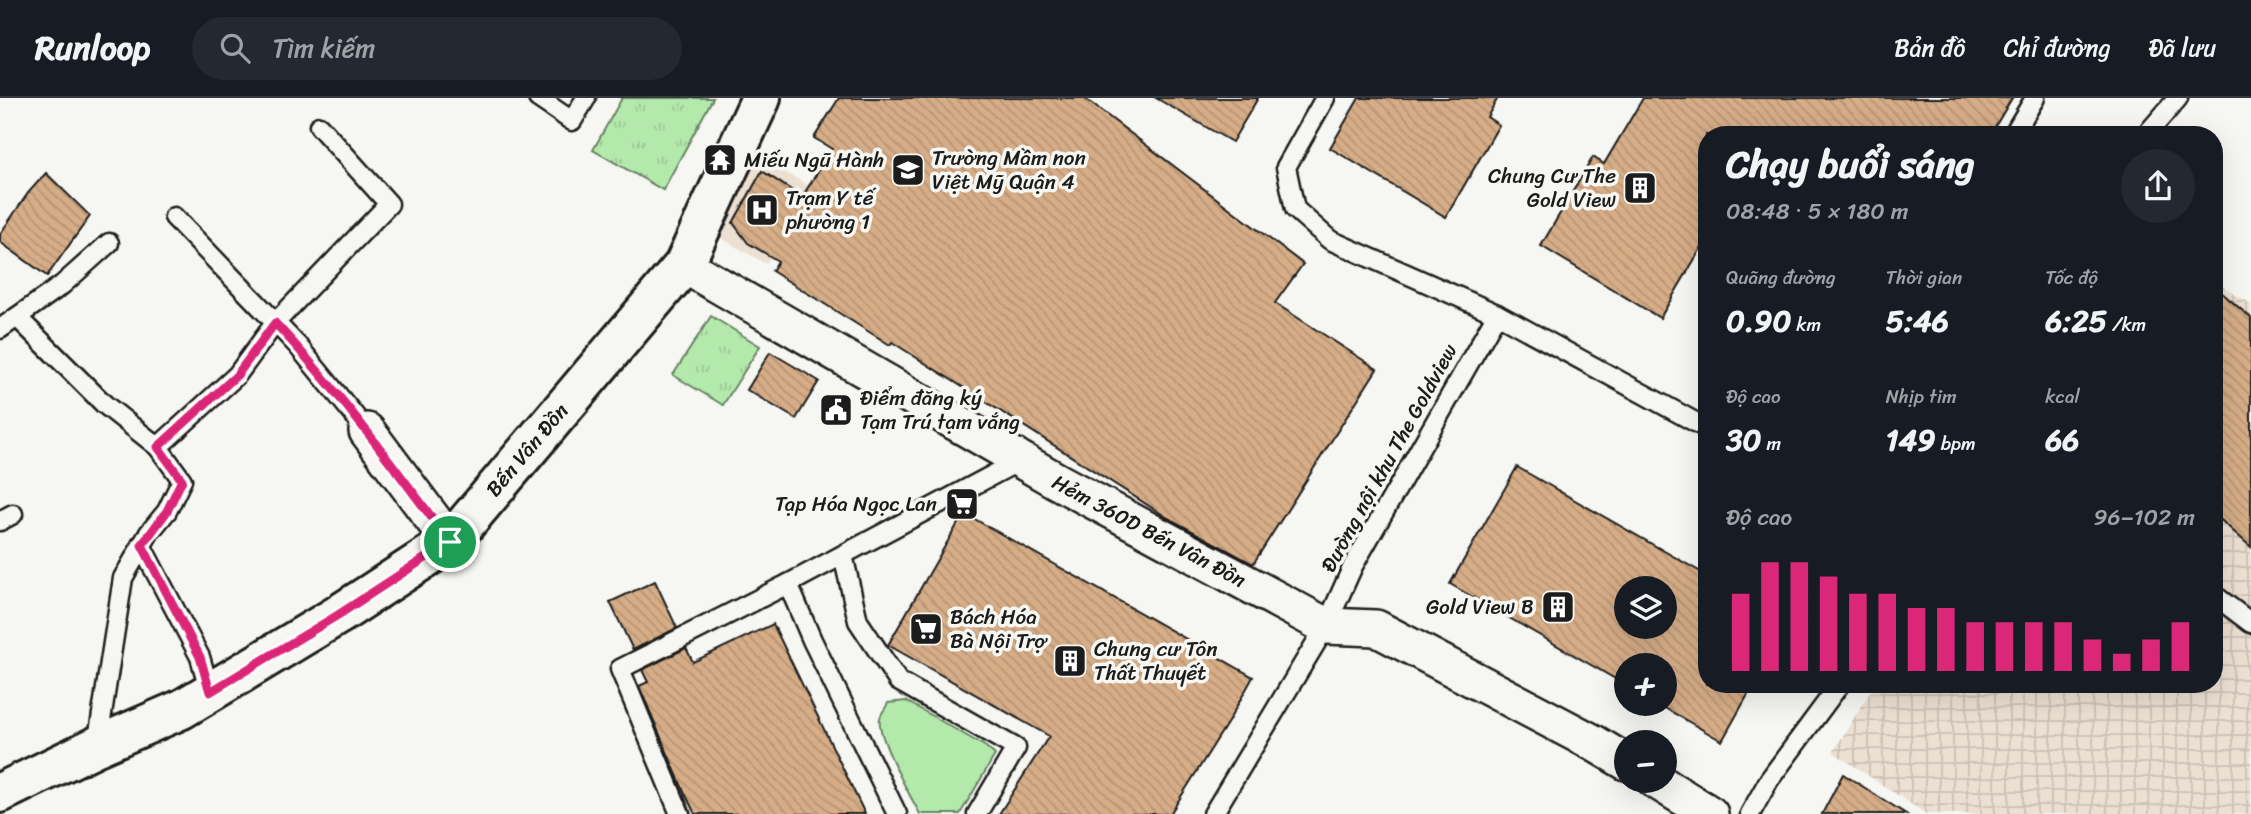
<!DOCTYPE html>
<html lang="vi">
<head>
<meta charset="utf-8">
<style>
	:root { --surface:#171b24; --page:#242831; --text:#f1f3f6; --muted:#9ea1a6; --line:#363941; --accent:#db2777 }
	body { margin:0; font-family:Sriracha,sans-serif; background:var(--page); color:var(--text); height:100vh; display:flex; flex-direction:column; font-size:26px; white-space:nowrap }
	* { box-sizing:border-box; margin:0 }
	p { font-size:23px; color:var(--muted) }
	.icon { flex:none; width:38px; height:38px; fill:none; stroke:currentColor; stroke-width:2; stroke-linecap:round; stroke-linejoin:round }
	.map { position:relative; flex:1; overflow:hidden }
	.panel { position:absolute; left:1698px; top:28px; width:525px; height:567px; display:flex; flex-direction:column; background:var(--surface); border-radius:28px; box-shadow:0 7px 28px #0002 }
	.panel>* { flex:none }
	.fabs { position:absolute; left:1614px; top:478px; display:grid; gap:14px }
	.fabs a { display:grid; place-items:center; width:63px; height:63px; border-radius:50%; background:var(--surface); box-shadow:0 7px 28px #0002; font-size:35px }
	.pin { position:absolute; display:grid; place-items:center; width:60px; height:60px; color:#fff; margin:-30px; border:4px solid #fff; border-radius:50%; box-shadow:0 2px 7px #0007 }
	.round { display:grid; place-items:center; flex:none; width:74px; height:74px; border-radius:37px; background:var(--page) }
	.overview { display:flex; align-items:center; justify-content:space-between; height:119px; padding:0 28px }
	h1 { font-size:38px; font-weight:800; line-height:52px }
	.figures { display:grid; grid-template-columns:repeat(3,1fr); gap:10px; height:119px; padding:7px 28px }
	.figures div { display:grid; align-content:center }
	.figures b { font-size:30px; font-weight:800 }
	.figures small { font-size:19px; font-weight:400 }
	.figures p { font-size:19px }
	.chart { height:196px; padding:14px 28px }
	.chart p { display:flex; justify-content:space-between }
	.chart svg { width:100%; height:126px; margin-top:7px; stroke:var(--accent); stroke-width:6 }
	header { display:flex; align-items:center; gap:42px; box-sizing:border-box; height:98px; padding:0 35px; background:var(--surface); border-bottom:2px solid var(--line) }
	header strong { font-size:33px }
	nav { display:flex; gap:38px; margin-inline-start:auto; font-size:24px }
	.search { width:490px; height:63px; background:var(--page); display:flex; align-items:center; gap:18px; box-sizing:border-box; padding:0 24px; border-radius:38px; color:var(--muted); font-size:26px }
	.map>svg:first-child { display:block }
	.built { fill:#ece0d2 }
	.industrial { fill:url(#industrial-grid) }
	.grass { fill:url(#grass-tufts); stroke:#688364; stroke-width:2 }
	.garden { fill:#b3eaac; stroke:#688364; stroke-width:2 }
	.building { fill:url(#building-back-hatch); stroke:#1c1c1c; stroke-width:2; fill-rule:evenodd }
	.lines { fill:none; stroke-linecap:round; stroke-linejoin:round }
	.service-casing { stroke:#1c1c1c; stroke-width:23 }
	.minor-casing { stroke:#1c1c1c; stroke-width:40 }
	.secondary-casing { stroke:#1c1c1c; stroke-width:44 }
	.service { stroke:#f6f6f2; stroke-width:18 }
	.minor { stroke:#f6f6f2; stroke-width:35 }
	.secondary { stroke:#f6f6f2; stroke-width:38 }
	.route-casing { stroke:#fff; stroke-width:14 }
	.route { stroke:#db2777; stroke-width:9 }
	.labels { text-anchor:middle; stroke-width:7; stroke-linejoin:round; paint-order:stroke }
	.poi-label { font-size:21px; fill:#1c1c1c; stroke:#f6f6f2; text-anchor:start }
	.street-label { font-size:21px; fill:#1c1c1c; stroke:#f6f6f2 }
</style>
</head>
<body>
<header>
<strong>Runloop</strong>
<div class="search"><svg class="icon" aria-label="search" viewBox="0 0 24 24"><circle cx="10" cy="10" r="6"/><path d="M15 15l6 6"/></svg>Tìm kiếm</div>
<nav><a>Bản đồ</a><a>Chỉ đường</a><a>Đã lưu</a></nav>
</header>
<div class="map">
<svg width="2251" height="716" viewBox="0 0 2251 716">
	<defs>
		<pattern id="industrial-grid" width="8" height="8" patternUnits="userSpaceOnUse" patternTransform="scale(1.75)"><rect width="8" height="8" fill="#ece0d2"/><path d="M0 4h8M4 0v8" fill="none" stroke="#cac0b4"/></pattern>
		<pattern id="grass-tufts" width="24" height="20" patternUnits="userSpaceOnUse" patternTransform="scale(1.75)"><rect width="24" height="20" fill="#b3eaac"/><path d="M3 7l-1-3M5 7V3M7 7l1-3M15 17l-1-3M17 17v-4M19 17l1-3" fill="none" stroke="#99c893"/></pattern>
		<pattern id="building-back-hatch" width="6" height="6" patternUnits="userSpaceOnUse" patternTransform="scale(1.75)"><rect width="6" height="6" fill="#d6ad87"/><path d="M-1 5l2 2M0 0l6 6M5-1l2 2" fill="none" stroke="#b79474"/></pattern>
	</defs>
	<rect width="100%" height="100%" fill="#f6f6f2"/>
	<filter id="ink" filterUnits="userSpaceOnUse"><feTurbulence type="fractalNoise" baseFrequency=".0143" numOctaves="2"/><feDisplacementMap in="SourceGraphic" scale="14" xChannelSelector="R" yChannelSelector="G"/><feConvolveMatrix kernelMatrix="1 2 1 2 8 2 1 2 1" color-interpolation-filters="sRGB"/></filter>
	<g filter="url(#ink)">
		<polygon class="built" points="758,59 811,89 766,166 714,136"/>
		<polygon class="industrial" points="2214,183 2251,206 2251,716 1926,716 1833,654 1875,586 2214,586"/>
		<g class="grass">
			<polygon points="622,0 713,0 663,92 593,52"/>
			<polygon points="711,218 760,248 723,307 673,277"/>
		</g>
		<path class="garden" d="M906,603L986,649L995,657L960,716H920C910,698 876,637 880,620C881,615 886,610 888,605Z"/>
		<g class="building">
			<polygon points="839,0 1084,0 1303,166 1275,205 1377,271 1253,466 1168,420 892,244 890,247 772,173 778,163 748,145 733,125 762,73 802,99 832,51 814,40"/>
			<polygon points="1156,0 1258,0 1232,44"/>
			<polygon points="1359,0 1498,0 1487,19 1499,27 1446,119 1330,50"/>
			<polygon points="1643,0 2012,0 1990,37 1706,37 1706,142 1660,220 1541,148 1593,59 1604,66"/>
			<polygon points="46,75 90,118 47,178 0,144 0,136 28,95"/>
			<polygon points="2214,188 2251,220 2251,449 2214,416"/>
			<polygon points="770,254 819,283 796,321 747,292"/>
			<path d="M1517,369L1706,477V586H1754L1722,643L1658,606H1664V567H1626V587L1450,486ZM1626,490H1664V528H1626Z"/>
			<polygon points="964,415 1253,579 1228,624 1170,716 999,716 1049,638 888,547"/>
			<polygon points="655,483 677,530 633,552 610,504"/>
			<polygon points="773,526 865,716 695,716 682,689 639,588 648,584 642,572 686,550 693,564"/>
			<polygon points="1843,676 1906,716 1822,716"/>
		</g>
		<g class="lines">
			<defs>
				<g id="service">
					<polyline points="538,0 572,23 586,0"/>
					<polyline points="1325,0 1286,69 1295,111 1330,142 1497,216 1706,330"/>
					<polyline points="2013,37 2035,0"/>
					<polyline points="2146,37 2178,0"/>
					<polyline points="174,119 298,248 367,333"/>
					<polyline points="17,219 104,306 158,349 182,382 167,413 149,435 123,480 97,648"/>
					<polyline points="0,231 62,187 109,145"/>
					<polyline points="158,349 237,277 275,225 389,106 319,28"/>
					<polyline points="0,423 13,416"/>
					<polyline points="141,447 200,559 210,594"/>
					<polyline points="843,457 858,523 898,583 1016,650 977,716"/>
					<polyline points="788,486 812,542 897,716"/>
					<polyline points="2214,497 2251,525"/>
					<polyline points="680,716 620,571 788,486 1021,362"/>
					<polyline points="1213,716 1326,528 1353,468 1497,216"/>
					<polyline points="1750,716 1769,682 1840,586"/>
				</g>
				<g id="minor">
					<polyline points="684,167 1057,383 1326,528 1376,530 1594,645 1626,664"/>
					<polyline points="367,333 450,444"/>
					<polyline points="1655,682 1710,716"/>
				</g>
				<polyline id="secondary" points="0,695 97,648 182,611 338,517 450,444 684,167 761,0"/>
			</defs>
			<use href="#service" class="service-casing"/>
			<use href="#minor" class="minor-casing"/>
			<use href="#secondary" class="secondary-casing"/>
			<use href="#service" class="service"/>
			<use href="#minor" class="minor"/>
			<use href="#secondary" class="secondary"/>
		</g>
	</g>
	<g class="lines" filter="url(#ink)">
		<defs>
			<path id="route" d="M275,225C339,293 394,369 450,444L338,517L210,594L200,559L142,447L167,413L182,382L158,349L237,277Z"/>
		</defs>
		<use href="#route" class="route-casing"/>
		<use href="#route" class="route"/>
	</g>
	<defs>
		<symbol id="temple-square" viewBox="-11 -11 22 22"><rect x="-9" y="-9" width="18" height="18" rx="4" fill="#1c1c1c" stroke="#f6f6f2"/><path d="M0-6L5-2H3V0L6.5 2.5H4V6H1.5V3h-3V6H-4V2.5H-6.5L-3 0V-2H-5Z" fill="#fff"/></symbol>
		<symbol id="school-square" viewBox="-11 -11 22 22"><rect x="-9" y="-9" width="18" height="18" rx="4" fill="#1c1c1c" stroke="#f6f6f2"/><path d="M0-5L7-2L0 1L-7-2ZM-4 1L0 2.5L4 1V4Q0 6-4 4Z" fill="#fff"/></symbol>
		<symbol id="building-square" viewBox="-11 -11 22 22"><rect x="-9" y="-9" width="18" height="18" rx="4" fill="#1c1c1c" stroke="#f6f6f2"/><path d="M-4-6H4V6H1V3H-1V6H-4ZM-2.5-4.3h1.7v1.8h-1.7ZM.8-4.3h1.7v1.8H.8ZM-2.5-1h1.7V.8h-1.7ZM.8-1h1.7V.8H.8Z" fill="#fff"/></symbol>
		<symbol id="hospital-square" viewBox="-11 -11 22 22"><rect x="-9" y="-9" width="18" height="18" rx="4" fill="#1c1c1c" stroke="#f6f6f2"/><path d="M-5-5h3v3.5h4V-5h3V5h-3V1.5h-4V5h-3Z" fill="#fff"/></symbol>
		<symbol id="civic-square" viewBox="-11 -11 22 22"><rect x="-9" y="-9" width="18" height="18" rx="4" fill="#1c1c1c" stroke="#f6f6f2"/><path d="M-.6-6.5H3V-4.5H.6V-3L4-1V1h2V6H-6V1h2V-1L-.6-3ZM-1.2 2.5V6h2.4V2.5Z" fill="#fff"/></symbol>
		<symbol id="supermarket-square" viewBox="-11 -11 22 22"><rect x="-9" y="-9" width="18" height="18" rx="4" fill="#1c1c1c" stroke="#f6f6f2"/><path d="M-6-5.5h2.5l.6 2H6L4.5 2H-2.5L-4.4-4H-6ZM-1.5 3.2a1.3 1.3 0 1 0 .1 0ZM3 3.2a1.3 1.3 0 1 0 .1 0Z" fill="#fff"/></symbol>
	</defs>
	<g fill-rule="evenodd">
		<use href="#temple-square" x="701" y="43" width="38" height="38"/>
		<use href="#school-square" x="889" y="53" width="38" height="38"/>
		<use href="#building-square" x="1621" y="71" width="38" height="38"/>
		<use href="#hospital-square" x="743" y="93" width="38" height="38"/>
		<use href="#civic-square" x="817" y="293" width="38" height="38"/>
		<use href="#supermarket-square" x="943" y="387" width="38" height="38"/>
		<use href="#building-square" x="1539" y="490" width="38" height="38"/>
		<use href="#supermarket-square" x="907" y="512" width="38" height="38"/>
		<use href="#building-square" x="1051" y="544" width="38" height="38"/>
	</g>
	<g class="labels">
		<g class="poi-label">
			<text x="932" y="67">Trường Mầm non<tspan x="932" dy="24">Việt Mỹ Quận 4</tspan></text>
			<text x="744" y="69">Miếu Ngũ Hành</text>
			<text x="1616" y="85" text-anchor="end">Chung Cư The<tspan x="1616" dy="24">Gold View</tspan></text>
			<text x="786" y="107">Trạm Y tế<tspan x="786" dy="24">phường 1</tspan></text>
			<text x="860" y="307">Điểm đăng ký<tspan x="860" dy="24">Tạm Trú tạm vắng</tspan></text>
			<text x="937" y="413" text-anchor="end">Tạp Hóa Ngọc Lan</text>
			<text x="1534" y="516" text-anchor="end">Gold View B</text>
			<text x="950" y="526">Bách Hóa<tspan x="950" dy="24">Bà Nội Trợ</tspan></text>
			<text x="1094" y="558">Chung cư Tôn<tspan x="1094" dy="24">Thất Thuyết</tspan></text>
		</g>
		<g class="street-label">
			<text transform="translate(527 352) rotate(-50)" y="7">Bến Vân Đồn</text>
			<text transform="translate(1389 360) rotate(-61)" y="7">Đường nội khu The Goldview</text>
			<text transform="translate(1149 433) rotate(28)" y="7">Hẻm 360D Bến Vân Đồn</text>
		</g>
	</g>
</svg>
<div class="fabs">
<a><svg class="icon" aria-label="layers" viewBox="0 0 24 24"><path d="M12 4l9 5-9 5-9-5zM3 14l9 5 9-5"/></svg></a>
<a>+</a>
<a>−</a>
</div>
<div class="pin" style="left:450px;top:444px;background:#1e9e55"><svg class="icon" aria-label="arrive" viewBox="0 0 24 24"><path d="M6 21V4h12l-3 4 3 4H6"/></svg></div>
<section class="panel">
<div class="overview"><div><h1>Chạy buổi sáng</h1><p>08:48 · 5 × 180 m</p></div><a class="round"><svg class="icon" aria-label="share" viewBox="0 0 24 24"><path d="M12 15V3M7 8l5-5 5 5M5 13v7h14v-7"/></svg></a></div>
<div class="figures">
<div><p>Quãng đường</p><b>0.90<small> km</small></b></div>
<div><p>Thời gian</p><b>5:46</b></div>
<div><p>Tốc độ</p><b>6:25<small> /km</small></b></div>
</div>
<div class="figures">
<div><p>Độ cao</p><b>30<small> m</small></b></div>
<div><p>Nhịp tim</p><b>149<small> bpm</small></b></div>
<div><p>kcal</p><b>66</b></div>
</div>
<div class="chart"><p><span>Độ cao</span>96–102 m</p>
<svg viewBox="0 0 160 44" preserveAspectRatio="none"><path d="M5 44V17M15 44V6M25 44V6M35 44V11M45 44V17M55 44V17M65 44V22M75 44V22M85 44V27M95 44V27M105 44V27M115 44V27M125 44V33M135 44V38M145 44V33M155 44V27"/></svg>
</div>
</section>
</div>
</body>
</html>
